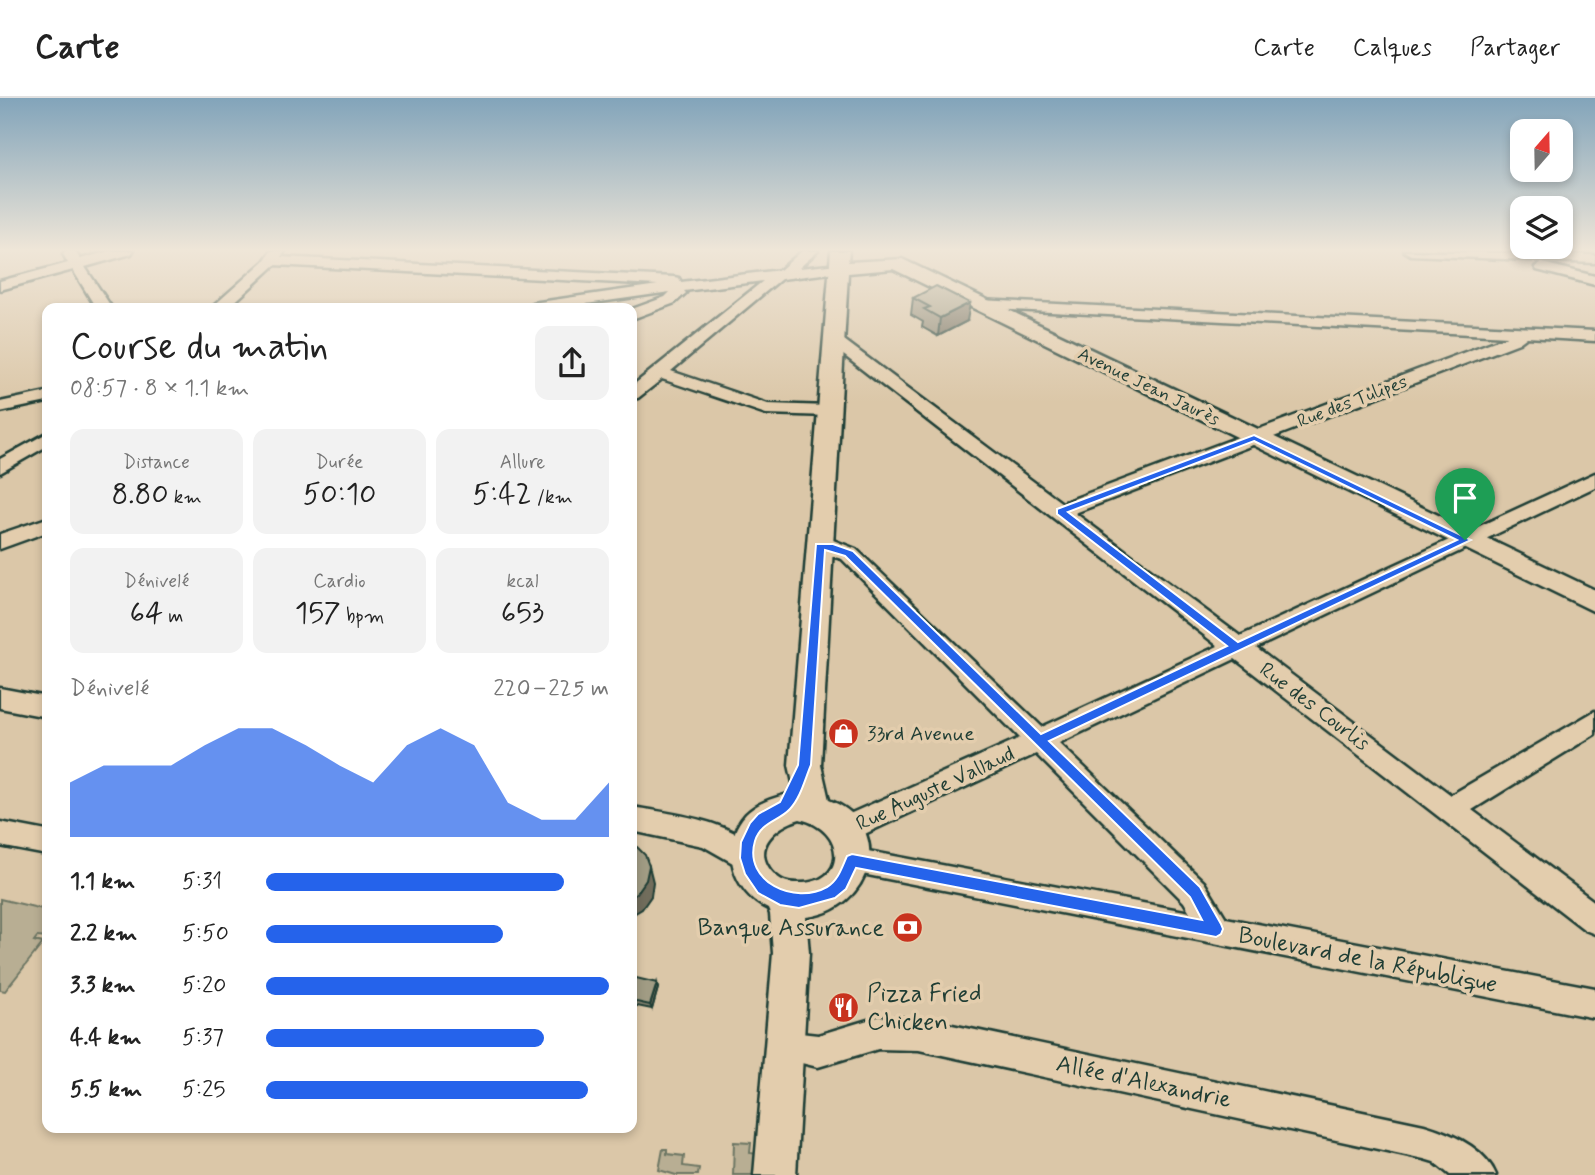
<!DOCTYPE html>
<html lang="fr">
<head>
<meta charset="utf-8">
<style>
	:root { --surface:#fff; --page:#f2f2f2; --text:#222; --muted:#767676; --line:#e0e0e0; --accent:#2563eb }
	body { margin:0; font-family:Mynerve,sans-serif; background:var(--page); color:var(--text); height:100vh; display:flex; flex-direction:column; font-size:26px; white-space:nowrap }
	* { box-sizing:border-box; margin:0 }
	p { font-size:23px; color:var(--muted) }
	.icon { flex:none; width:38px; height:38px; fill:none; stroke:currentColor; stroke-width:2; stroke-linecap:round; stroke-linejoin:round }
	.map { position:relative; flex:1; overflow:hidden }
	.drawer { position:absolute; left:42px; top:205px; width:595px; height:830px; display:flex; flex-direction:column; background:var(--surface); border-radius:14px; box-shadow:0 4px 10px #0003 }
	.drawer>* { flex:none }
	.needle { width:46px; rotate:20deg }
	.controls { position:absolute; left:1510px; top:21px; display:grid; gap:14px }
	.controls a { display:grid; place-items:center; width:63px; height:63px; border-radius:14px; background:var(--surface); box-shadow:0 4px 10px #0003; font-size:35px }
	.pin { position:absolute; display:grid; place-items:center; width:60px; height:60px; color:#fff; margin:-72px -30px; border-radius:50% 50% 50% 0; rotate:-45deg; box-shadow:0 0 7px #0007 }
	.pin .icon { rotate:45deg }
	.round { display:grid; place-items:center; flex:none; width:74px; height:74px; border-radius:14px; background:var(--page) }
	.headline { display:flex; align-items:center; justify-content:space-between; height:119px; padding:0 28px }
	h1 { font-size:38px; font-weight:600; line-height:52px }
	.metrics { display:grid; grid-template-columns:repeat(3,1fr); gap:10px; height:119px; padding:7px 28px }
	.metrics div { display:grid; align-content:center; border-radius:14px; background:var(--page); text-align:center }
	.metrics b { font-size:30px; font-weight:600 }
	.metrics small { font-size:19px; font-weight:400 }
	.metrics p { font-size:19px }
	.chart { height:196px; padding:14px 28px }
	.chart p { display:flex; justify-content:space-between }
	.chart svg { width:100%; height:126px; margin-top:7px; fill:var(--accent); opacity:.7 }
	ul { padding:0 28px; list-style:none; font-size:23px }
	li { display:grid; grid-template-columns:112px 84px 1fr; align-items:center; height:52px }
	li i { height:18px; border-radius:9px; background:var(--accent) }
	header { display:flex; align-items:center; gap:42px; box-sizing:border-box; height:98px; padding:0 35px; background:var(--surface); border-bottom:2px solid var(--line) }
	header strong { font-size:33px }
	nav { display:flex; gap:38px; margin-inline-start:auto; font-size:24px }
	.map>svg:first-child { display:block }
	.green { fill:#b8ae93; stroke:#6c7664; stroke-width:2 }
	.lines { fill:none; stroke-linecap:round; stroke-linejoin:round }
	.minor-casing { stroke:#1f3d34; stroke-width:5 }
	.major-casing { stroke:#1f3d34; stroke-width:5 }
	.minor { fill:#e3cdad; fill-rule:evenodd }
	.major { fill:#e3cdad; fill-rule:evenodd }
	.wall { fill:#8a8672; stroke:#1f3d34; stroke-width:2 }
	.shaded-wall { fill:#716d5c; stroke:#1f3d34; stroke-width:2 }
	.building { fill:#a19c84; stroke:#1f3d34; stroke-width:2 }
	.route { fill:#2563eb; stroke:#fff; stroke-width:2; fill-rule:evenodd }
	.labels { text-anchor:middle; stroke-width:7; stroke-linejoin:round; paint-order:stroke }
	.far-street-label { font-size:18px; fill:#1f3d34; stroke:#e3cdad }
	.street-label { font-size:21px; fill:#1f3d34; stroke:#e3cdad }
	.poi-label { font-size:21px; fill:#1f3d34; stroke:#e3cdad; text-anchor:start }
	.near-poi-label { font-size:24px; fill:#1f3d34; stroke:#e3cdad; text-anchor:end }
	.near-street-label { font-size:24px; fill:#1f3d34; stroke:#e3cdad }
</style>
</head>
<body>
<header>
<strong>Carte</strong>
<nav><a>Carte</a><a>Calques</a><a>Partager</a></nav>
</header>
<div class="map">
<svg width="1595" height="1077" viewBox="0 0 1595 1077">
	<rect width="100%" height="100%" fill="#dbc7a8"/>
	<filter id="ink" filterUnits="userSpaceOnUse"><feTurbulence type="fractalNoise" baseFrequency=".0143" numOctaves="2"/><feDisplacementMap in="SourceGraphic" scale="14" xChannelSelector="R" yChannelSelector="G"/><feConvolveMatrix kernelMatrix="1 2 1 2 8 2 1 2 1" color-interpolation-filters="sRGB"/></filter>
	<g filter="url(#ink)">
		<g class="green">
			<polygon points="0,801 47,812 47,840 37,839 34,843 43,845 5,893 0,892"/>
			<polygon points="734,1044 751,1045 750,1055 758,1056 756,1077 733,1077"/>
			<polygon points="663,1051 667,1051 667,1056 684,1058 683,1068 699,1070 698,1077 676,1077 659,1072"/>
		</g>
		<g class="lines">
			<defs>
				<g id="minor">
					<polygon points="65,153 75,153 80,161 110,153 133,153 131,156 85,169 112,210 96,210 73,172 0,192 0,183 68,165 63,156"/>
					<polygon points="271,153 285,153 281,159 674,179 679,180 681,184 780,172 802,153 818,153 799,170 839,166 846,170 839,174 781,181 671,273 768,306 829,308 838,313 829,318 766,316 662,281 638,300 632,301 632,288 763,183 684,193 686,195 675,205 632,221 632,211 665,199 670,194 558,210 524,210 532,205 658,187 275,167 228,210 211,210 264,163"/>
					<polygon points="1404,153 1595,157 1595,165 1411,157"/>
					<polygon points="1542,165 1595,178 1595,187 1537,172 1535,169"/>
					<polygon points="979,202 1595,233 1595,243 1527,239 1519,245 1075,415 1240,538 1595,375 1595,389 1256,550 1451,697 1595,613 1595,636 1472,712 1595,804 1595,836 1585,832 1235,561 1059,645 1204,784 1226,820 1595,890 1595,920 842,772 838,763 842,754 852,750 1190,814 1184,804 1036,656 856,740 846,743 836,740 832,731 836,722 1020,640 842,461 813,453 810,448 813,443 833,442 856,451 1042,629 1218,548 828,245 826,242 828,239 840,239 1062,405 1508,238 974,210 971,207"/>
					<polygon points="47,294 47,304 0,314 0,304"/>
					<polygon points="47,335 47,348 0,375 0,361"/>
					<polygon points="47,420 47,434 0,451 0,436"/>
					<polygon points="0,590 47,599 47,619 0,610"/>
					<path d="M632,709C668,715 744,723 761,760L757,769L747,773L703,748L632,733Z"/>
					<polygon points="0,724 47,733 47,757 0,748"/>
					<path d="M878,919L919,920L1424,1027C1451,1035 1485,1050 1496,1077H1450L1434,1064L1424,1061L919,952L878,951L818,969L789,962L784,951L789,940L800,935L818,937Z"/>
				</g>
				<path id="major" d="M831,153H849L848,164L902,161L1595,492V514L893,171L848,175L821,667L829,702C897,728 872,812 806,819L809,855L796,1077H754L773,855L770,816L768,811C733,795 718,747 746,716C759,703 778,699 795,694L789,667ZM800,721C847,732 848,787 797,785C787,785 781,783 773,775C750,750 776,728 800,721Z"/>
			</defs>
			<use href="#minor" class="minor-casing"/>
			<use href="#major" class="major-casing"/>
			<use href="#minor" class="minor"/>
			<use href="#major" class="major"/>
		</g>
		<g class="wall">
			<polygon points="913,200 967,223 938,238 922,229 923,224 911,217"/>
			<polygon points="632,879 658,890 652,911 632,907"/>
		</g>
		<g class="shaded-wall">
			<polygon points="970,205 967,223 938,238 940,220"/>
			<polygon points="649,768 653,784 651,798 642,811 632,817 632,799"/>
			<polygon points="657,885 658,890 652,911 650,907"/>
		</g>
		<g class="building">
			<polygon points="936,188 970,205 940,220 924,211 930,209 913,200"/>
			<polygon points="632,744 645,757 649,768 646,782 637,795 632,799"/>
			<polygon points="632,879 657,885 650,907 632,903"/>
		</g>
	</g>
	<linearGradient id="sky" x2="0" y2="1"><stop stop-color="#82a4ba"/><stop offset="0.5" stop-color="#efe6d8"/><stop offset="1" stop-color="#efe6d8" stop-opacity="0"/></linearGradient>
	<rect width="1595" height="304" fill="url(#sky)"/>
	<path class="route" d="M1254,337L1471,442L1049,643L1200,789L1221,826L1223,831L1221,836L1216,839L856,770L846,791L835,800L799,810L780,807L758,795L745,776L740,760L741,744L750,725L758,716L780,704L798,667L816,446H833L853,453L1041,636L1227,548L1057,416V411ZM1254,343L1457,442L1238,544L1068,414ZM825,452L845,458L1190,799L1202,822L852,756L847,758C842,769 838,783 827,789C795,807 743,784 755,743C761,724 779,723 790,711C801,699 805,681 811,667Z"/>
	<defs>
		<symbol id="shop-disc" viewBox="-11 -11 22 22"><circle r="9.5" fill="#c8321e" stroke="#e3cdad"/><path d="M-5-2.5h2.3a2.7 3.5 0 0 1 5.4 0H5L5.5 6h-11ZM-1.5-2.5h3a1.5 2.3 0 0 0-3 0Z" fill="#fff"/></symbol>
		<symbol id="bank-disc" viewBox="-11 -11 22 22"><circle r="9.5" fill="#c8321e" stroke="#e3cdad"/><path d="M-6-4H6V4H-6ZM0-2.3a2.3 2.3 0 1 0 0 4.6a2.3 2.3 0 1 0 0-4.6Z" fill="#fff"/></symbol>
		<symbol id="restaurant-disc" viewBox="-11 -11 22 22"><circle r="9.5" fill="#c8321e" stroke="#e3cdad"/><path d="M-5-6h1v4h1v-4h1v4h1v-4h1v5L-1.5 .5V6h-2V.5L-5-1ZM5-6V6H3V1.5H1.5Q1.5-4 5-6Z" fill="#fff"/></symbol>
	</defs>
	<g fill-rule="evenodd">
		<use href="#shop-disc" x="826" y="618" width="35" height="35"/>
		<use href="#bank-disc" x="890" y="812" width="35" height="35"/>
		<use href="#restaurant-disc" x="826" y="892" width="35" height="35"/>
	</g>
	<g class="labels">
		<g class="far-street-label">
			<text transform="translate(1149 288) rotate(26)" y="6">Avenue Jean Jaurès</text>
			<text transform="translate(1352 303) rotate(-21)" y="6">Rue des Tulipes</text>
		</g>
		<g class="street-label">
			<text transform="translate(1315 608) rotate(37)" y="7">Rue des Courlis</text>
			<text transform="translate(935 690) rotate(-25)" y="7">Rue Auguste Vallaud</text>
		</g>
		<g class="poi-label">
			<text x="867" y="642">33rd Avenue</text>
		</g>
		<g class="near-poi-label">
			<text x="884" y="837">Banque Assurance</text>
			<text x="867" y="903" text-anchor="start">Pizza Fried<tspan x="867" dy="28">Chicken</tspan></text>
		</g>
		<g class="near-street-label">
			<text transform="translate(1368 861) rotate(11)" y="8">Boulevard de la République</text>
			<text transform="translate(1144 983) rotate(12)" y="8">Allée d'Alexandrie</text>
		</g>
	</g>
</svg>
<div class="controls">
<a><svg class="needle" viewBox="-14 -14 28 28"><path d="M0-13l5 13h-10z" fill="#e53935"/><path d="M0 13l5-13h-10z" fill="#767676"/></svg></a>
<a><svg class="icon" aria-label="layers" viewBox="0 0 24 24"><path d="M12 4l9 5-9 5-9-5zM3 14l9 5 9-5"/></svg></a>
</div>
<div class="pin" style="left:1465px;top:442px;background:#1e9e55"><svg class="icon" aria-label="arrive" viewBox="0 0 24 24"><path d="M6 21V4h12l-3 4 3 4H6"/></svg></div>
<section class="drawer">
<div class="headline"><div><h1>Course du matin</h1><p>08:57 · 8 × 1.1 km</p></div><a class="round"><svg class="icon" aria-label="share" viewBox="0 0 24 24"><path d="M12 15V3M7 8l5-5 5 5M5 13v7h14v-7"/></svg></a></div>
<div class="metrics">
<div><p>Distance</p><b>8.80<small> km</small></b></div>
<div><p>Durée</p><b>50:10</b></div>
<div><p>Allure</p><b>5:42<small> /km</small></b></div>
</div>
<div class="metrics">
<div><p>Dénivelé</p><b>64<small> m</small></b></div>
<div><p>Cardio</p><b>157<small> bpm</small></b></div>
<div><p>kcal</p><b>653</b></div>
</div>
<div class="chart"><p><span>Dénivelé</span>220–225 m</p>
<svg viewBox="0 0 160 44" preserveAspectRatio="none"><path d="M0 44V25L10 19L20 19L30 19L40 12L50 6L60 6L70 12L80 19L90 25L100 12L110 6L120 12L130 32L140 38L150 38L160 25V44z"/></svg>
</div>
<ul>
<li><b>1.1 km</b>5:31<i style="width:87%"></i></li>
<li><b>2.2 km</b>5:50<i style="width:69%"></i></li>
<li><b>3.3 km</b>5:20<i style="width:100%"></i></li>
<li><b>4.4 km</b>5:37<i style="width:81%"></i></li>
<li><b>5.5 km</b>5:25<i style="width:94%"></i></li>
</ul>
</section>
</div>
</body>
</html>
